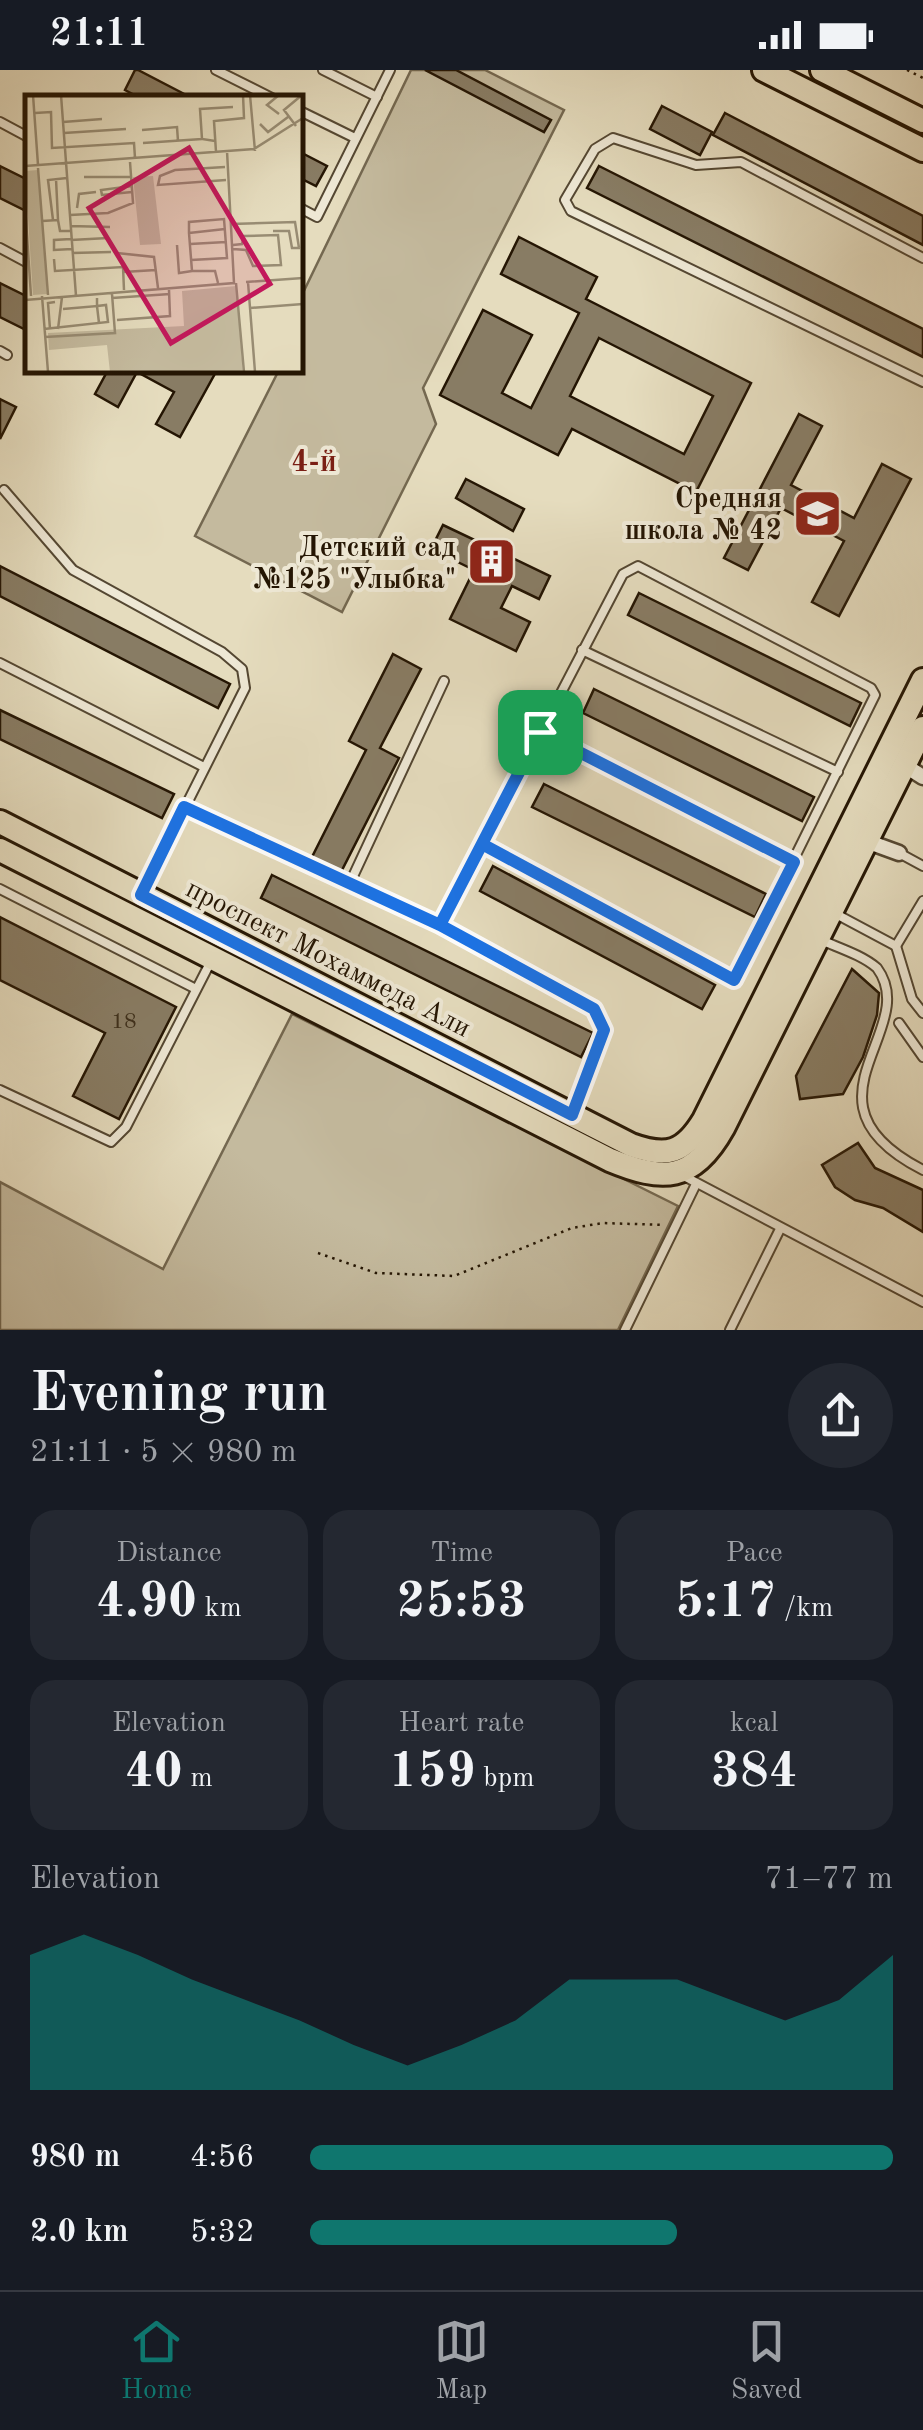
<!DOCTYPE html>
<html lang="en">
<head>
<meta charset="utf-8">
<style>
	:root { --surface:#171b24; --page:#242831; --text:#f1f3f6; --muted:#9ea1a6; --line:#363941; --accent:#0f766e }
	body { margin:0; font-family:"Old Standard TT",serif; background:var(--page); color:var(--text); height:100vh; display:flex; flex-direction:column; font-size:38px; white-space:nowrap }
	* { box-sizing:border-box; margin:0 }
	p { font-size:32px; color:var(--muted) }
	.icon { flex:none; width:55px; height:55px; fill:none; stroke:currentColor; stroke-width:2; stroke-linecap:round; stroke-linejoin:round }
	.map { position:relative; height:1260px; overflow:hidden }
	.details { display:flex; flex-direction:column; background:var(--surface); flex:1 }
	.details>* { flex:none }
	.pin { position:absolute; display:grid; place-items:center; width:85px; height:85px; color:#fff; margin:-42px; border-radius:20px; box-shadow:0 5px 15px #0006 }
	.round { display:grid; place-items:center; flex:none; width:105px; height:105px; border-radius:52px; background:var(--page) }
	.head { display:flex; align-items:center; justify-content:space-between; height:170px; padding:0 30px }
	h1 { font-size:55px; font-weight:800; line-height:75px }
	.metrics { display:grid; grid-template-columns:repeat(3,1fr); gap:15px; height:170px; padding:10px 30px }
	.metrics div { display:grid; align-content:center; border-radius:25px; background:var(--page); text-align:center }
	.metrics b { font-size:50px; font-weight:800 }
	.metrics small { font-size:28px; font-weight:400 }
	.metrics p { font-size:28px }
	.chart { height:280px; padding:20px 30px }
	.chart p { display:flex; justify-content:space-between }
	.chart svg { width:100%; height:180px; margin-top:10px; fill:var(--accent); opacity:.7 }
	ul { padding:0 30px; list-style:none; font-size:32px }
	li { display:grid; grid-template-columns:160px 120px 1fr; align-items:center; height:75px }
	li i { height:25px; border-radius:12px; background:var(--accent) }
	.status { display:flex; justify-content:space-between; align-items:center; height:70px; padding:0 50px; background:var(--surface); direction:ltr }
	.status svg { height:28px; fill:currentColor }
	.tabs { display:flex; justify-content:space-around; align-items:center; height:140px; border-top:2px solid var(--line); background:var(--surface); font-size:28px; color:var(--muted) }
	.tabs a { display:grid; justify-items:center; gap:5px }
	.tabs .on { color:var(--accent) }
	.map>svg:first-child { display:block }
	.green { fill:#c4ba9e; stroke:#746850; stroke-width:2.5 }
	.building { fill:#887c64; stroke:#241503; stroke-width:2.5; fill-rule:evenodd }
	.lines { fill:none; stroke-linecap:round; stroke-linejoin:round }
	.lane-casing { stroke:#544732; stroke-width:12 }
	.street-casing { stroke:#544732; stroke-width:19 }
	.primary-casing { stroke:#241503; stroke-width:28 }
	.path { stroke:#241503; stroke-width:2.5; stroke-dasharray:2.5 5; stroke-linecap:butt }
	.lane { stroke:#eee8d5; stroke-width:8 }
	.street { stroke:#eee8d5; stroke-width:14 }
	.primary { stroke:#e5dcbe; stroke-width:22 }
	.route-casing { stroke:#fff; stroke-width:20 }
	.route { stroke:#1a73e8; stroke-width:12 }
	.labels { text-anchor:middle; stroke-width:8; stroke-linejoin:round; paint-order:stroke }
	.number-label { font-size:22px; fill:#3d2f1b }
	.poi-label { font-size:28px; font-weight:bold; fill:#241503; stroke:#eee8d5; text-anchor:end }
	.street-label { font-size:28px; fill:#241503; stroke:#eee8d5 }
	.neighbourhood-label { font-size:30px; font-weight:bold; fill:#7a1f14; stroke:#eee8d5 }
	.inset-road { fill:none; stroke:#988c73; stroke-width:2.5 }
	.view { fill:#c2185b; fill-opacity:0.15; stroke:#c2185b; stroke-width:5 }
	.inset-edge { fill:none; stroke:#241503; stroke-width:5 }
</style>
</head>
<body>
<div class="status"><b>21:11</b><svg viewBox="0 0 49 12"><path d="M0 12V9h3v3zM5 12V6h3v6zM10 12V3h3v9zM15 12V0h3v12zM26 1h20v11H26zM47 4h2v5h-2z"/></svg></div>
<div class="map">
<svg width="923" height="1260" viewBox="0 0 923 1260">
	<rect width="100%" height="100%" fill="#e5dcbe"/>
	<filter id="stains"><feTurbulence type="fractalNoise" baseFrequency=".002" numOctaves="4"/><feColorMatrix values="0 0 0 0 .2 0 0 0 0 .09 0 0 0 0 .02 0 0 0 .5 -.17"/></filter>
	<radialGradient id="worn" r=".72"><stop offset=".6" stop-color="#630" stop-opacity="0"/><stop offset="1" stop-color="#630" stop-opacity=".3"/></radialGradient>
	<g class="green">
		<polygon points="411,0 485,0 564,40 423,318 436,354 342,542 195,466 279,300 300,300 300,229"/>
		<polygon points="292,944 678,1136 618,1260 0,1260 0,1112 163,1199"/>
	</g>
	<g class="building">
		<polygon points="135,0 138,0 192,28 140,28 125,20"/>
		<polygon points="425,0 456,0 551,50 544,62"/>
		<polygon points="662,36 712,62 700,85 650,59"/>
		<polygon points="725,43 923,146 923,175 713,65"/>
		<polygon points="300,82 327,96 316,116 300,108"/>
		<polygon points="0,96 28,110 28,142 0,128"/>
		<polygon points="599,96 923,259 923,287 587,118"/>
		<path d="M519,167L597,207L586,229L751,313L696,422L572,359L558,385L440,325L483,240L532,265L502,323L531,338L579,243L501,204ZM599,268L713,326L684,384L570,326Z"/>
		<polygon points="0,213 28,227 28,261 0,247"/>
		<polygon points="108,300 217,300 180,367 156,354 174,322 137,302 118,337 95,324"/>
		<polygon points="0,329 16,337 0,369"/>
		<polygon points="799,344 822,356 791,415 854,448 882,394 911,409 839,546 812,532 844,471 781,438 748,500 724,488"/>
		<polygon points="466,409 524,439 513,461 456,428"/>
		<polygon points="443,455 550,506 539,529 512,516 501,538 530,552 516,581 450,549 474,500 431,479"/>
		<polygon points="0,496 230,614 218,638 0,526"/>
		<polygon points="639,523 861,633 850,656 628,545"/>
		<polygon points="393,584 421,599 380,678 399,688 341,802 312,787 366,680 349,671"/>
		<polygon points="594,619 814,727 802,751 583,643"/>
		<polygon points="0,640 174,724 162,748 0,669"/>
		<polygon points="544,714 766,824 755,847 532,737"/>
		<polygon points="493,796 715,915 702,939 480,821"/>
		<polygon points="272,805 593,963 581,987 261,828"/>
		<polygon points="0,847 176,937 119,1049 73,1026 105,963 0,910"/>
		<polygon points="852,899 879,923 877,945 863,987 843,1024 800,1029 796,1006"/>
		<polygon points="858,1073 875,1098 923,1120 923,1162 883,1138 855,1130 835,1117 822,1095"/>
	</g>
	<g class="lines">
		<defs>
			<g id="lane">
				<polyline points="216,0 272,28"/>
				<polyline points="323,0 377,27"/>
				<polyline points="300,41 355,68"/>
				<polyline points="0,52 28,67"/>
				<polyline points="300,138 317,147 390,0"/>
				<polyline points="0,178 28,193"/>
				<polyline points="923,188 741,92 696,95 613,68 595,79 565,130 571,141 923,312"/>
				<polyline points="0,281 7,285"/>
				<polyline points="4,420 73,500 222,582 242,599 245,618 143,821"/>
				<polyline points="582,580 838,702"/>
				<polyline points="0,593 204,697"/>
				<polyline points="540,661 794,792"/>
				<polyline points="184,737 349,815"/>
				<polyline points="482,774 734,910 875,625 871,618 638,496 623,504 440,855 594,939 604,959 574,1041"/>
				<polyline points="899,783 923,796"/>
				<polyline points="0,819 196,919"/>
				<polyline points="836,844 896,876 923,831"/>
				<polyline points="440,855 349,815 444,611"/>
				<path d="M821,870C839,878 862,885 877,898C923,960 790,1032 923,1100"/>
				<polyline points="896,876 912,929 923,943"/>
				<polyline points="899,953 923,987"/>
				<polyline points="0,1020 111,1072 126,1057 210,893"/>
				<polyline points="680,1104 923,1232"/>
				<polyline points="625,1260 696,1114"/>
				<polyline points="730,1260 780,1159"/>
			</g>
			<g id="street">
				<polyline points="904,695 923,707"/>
				<polyline points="866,771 899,783"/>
			</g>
			<g id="primary">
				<polyline points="764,0 923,80"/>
				<polyline points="822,0 923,51"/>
				<path d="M0,752L631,1075C667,1088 684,1083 704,1050L923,610"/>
				<path d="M0,780L610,1090C663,1112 693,1112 723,1058L923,658"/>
			</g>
		</defs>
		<use href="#lane" class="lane-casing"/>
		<use href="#street" class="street-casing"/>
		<use href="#primary" class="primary-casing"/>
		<g class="path">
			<polyline points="907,0 923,8"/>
			<polyline points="318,1183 376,1203 454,1206 572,1158 603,1153 664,1155"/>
		</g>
		<use href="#lane" class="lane"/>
		<use href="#street" class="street"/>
		<use href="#primary" class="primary"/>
	</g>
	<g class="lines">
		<defs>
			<polyline id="route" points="540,662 440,855 184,737 141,825 572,1045 604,960 594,939 440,855 482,774 734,910 794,792 540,662"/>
		</defs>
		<use href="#route" class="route-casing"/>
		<use href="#route" class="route"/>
	</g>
	<defs>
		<symbol id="school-square" viewBox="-11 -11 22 22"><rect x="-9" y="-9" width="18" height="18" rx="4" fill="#8f2418" stroke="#eee8d5"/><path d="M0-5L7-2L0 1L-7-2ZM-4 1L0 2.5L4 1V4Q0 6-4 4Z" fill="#fff"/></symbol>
		<symbol id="building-square" viewBox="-11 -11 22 22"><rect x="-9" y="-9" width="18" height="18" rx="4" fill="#8f2418" stroke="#eee8d5"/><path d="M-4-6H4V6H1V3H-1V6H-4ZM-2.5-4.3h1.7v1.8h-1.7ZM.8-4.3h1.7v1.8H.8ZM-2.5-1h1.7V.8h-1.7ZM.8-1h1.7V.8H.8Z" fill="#fff"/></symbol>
	</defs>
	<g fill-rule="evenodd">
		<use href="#school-square" x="790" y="416" width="55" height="55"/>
		<use href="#building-square" x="464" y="464" width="55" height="55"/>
	</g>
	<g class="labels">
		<g class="number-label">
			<text x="124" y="958">18</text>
		</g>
		<g class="poi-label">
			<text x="782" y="437">Средняя<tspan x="782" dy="32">школа № 42</tspan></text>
			<text x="456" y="486">Детский сад<tspan x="456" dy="32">№125 "Улыбка"</tspan></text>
		</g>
		<g class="street-label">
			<text transform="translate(329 887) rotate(27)" y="10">проспект Мохаммеда Али</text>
		</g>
		<g class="neighbourhood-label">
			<text x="314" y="401">4-й</text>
		</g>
	</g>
	<g transform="translate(25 25)">
		<rect width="278" height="278" fill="#e5dcbe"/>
		<path d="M13,75L22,199L8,200L0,76ZM128,81L136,149L115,150L108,82ZM211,191L218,277H85L82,250L24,255L23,238L159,231L157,196Z" fill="#c4ba9e"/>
		<path class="inset-road" d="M8,0L13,70M36,0L51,201M225,0L230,56M10,18L26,17L27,53L109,48L110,63M254,19L242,10L254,0M38,27L77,24M235,29L243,37L263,22M271,31L259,15L277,0M117,35L152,32L153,46M39,38L101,34M190,46L177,44L175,14L208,12M118,48L177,44M191,57L189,26L219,23L218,0M0,71L229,54L278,23M200,72L150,75L135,81L133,90L201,85M13,73L23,200M59,82H106M31,84L33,125M107,91L76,95L77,100L107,97M0,110L6,201M52,113L54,99L71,97M45,120L83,118L108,108L105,67M28,125L23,85L42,83M17,126L33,125L35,136H45M206,129L270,127L274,153M45,131L85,132M248,136H264L267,153H275M164,138L200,134M46,144L29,145V155L47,154M46,145L83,143M165,149L201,147M152,150L154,178L167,176M208,150L217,149L219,141L253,140L256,170L228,171L221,155L208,154M47,158L86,157M92,158L129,162L133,193M29,164L30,176L98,172L99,195M166,165L202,163L199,124L164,127V138L167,176H190L193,188M98,177L131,175M221,187L278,183M223,187L230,277M211,188L219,277M17,201L23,277M87,203L145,199M0,205L209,188L202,56M225,213L278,209M38,214L72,211L74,228M92,225L145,221L144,195M19,234L83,227L81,210L72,211V203M25,234L23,208L30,207M33,234L37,202M20,242L90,238L87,199"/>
		<path class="view" d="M164,53L245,189L146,248L64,113Z"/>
		<rect width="278" height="278" class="inset-edge"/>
	</g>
	<rect width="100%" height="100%" filter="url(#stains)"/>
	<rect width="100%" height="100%" fill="url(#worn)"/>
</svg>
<div class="pin" style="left:540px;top:662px;background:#1e9e55"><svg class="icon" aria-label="arrive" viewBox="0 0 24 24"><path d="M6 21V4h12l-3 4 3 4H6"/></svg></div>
</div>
<section class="details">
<div class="head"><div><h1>Evening run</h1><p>21:11 · 5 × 980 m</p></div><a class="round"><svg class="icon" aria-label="share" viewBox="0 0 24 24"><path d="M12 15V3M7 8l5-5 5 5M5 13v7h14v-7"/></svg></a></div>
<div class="metrics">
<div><p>Distance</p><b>4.90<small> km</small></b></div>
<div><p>Time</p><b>25:53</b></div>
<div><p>Pace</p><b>5:17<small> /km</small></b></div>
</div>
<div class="metrics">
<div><p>Elevation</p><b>40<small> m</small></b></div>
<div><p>Heart rate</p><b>159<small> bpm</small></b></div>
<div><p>kcal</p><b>384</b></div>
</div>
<div class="chart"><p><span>Elevation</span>71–77 m</p>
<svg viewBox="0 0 160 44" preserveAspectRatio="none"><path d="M0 44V11L10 6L20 11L30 17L40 22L50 27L60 33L70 38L80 33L90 27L100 17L110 17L120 17L130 22L140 27L150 22L160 11V44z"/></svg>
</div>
<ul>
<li><b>980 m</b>4:56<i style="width:100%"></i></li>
<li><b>2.0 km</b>5:32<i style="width:63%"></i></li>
</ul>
</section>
<nav class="tabs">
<a class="on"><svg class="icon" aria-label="home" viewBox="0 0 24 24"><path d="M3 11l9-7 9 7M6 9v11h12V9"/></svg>Home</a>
<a><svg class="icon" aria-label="map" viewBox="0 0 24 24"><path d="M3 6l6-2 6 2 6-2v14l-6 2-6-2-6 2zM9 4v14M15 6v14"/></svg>Map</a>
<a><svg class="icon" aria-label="saved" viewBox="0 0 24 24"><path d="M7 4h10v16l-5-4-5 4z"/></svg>Saved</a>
</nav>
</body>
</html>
